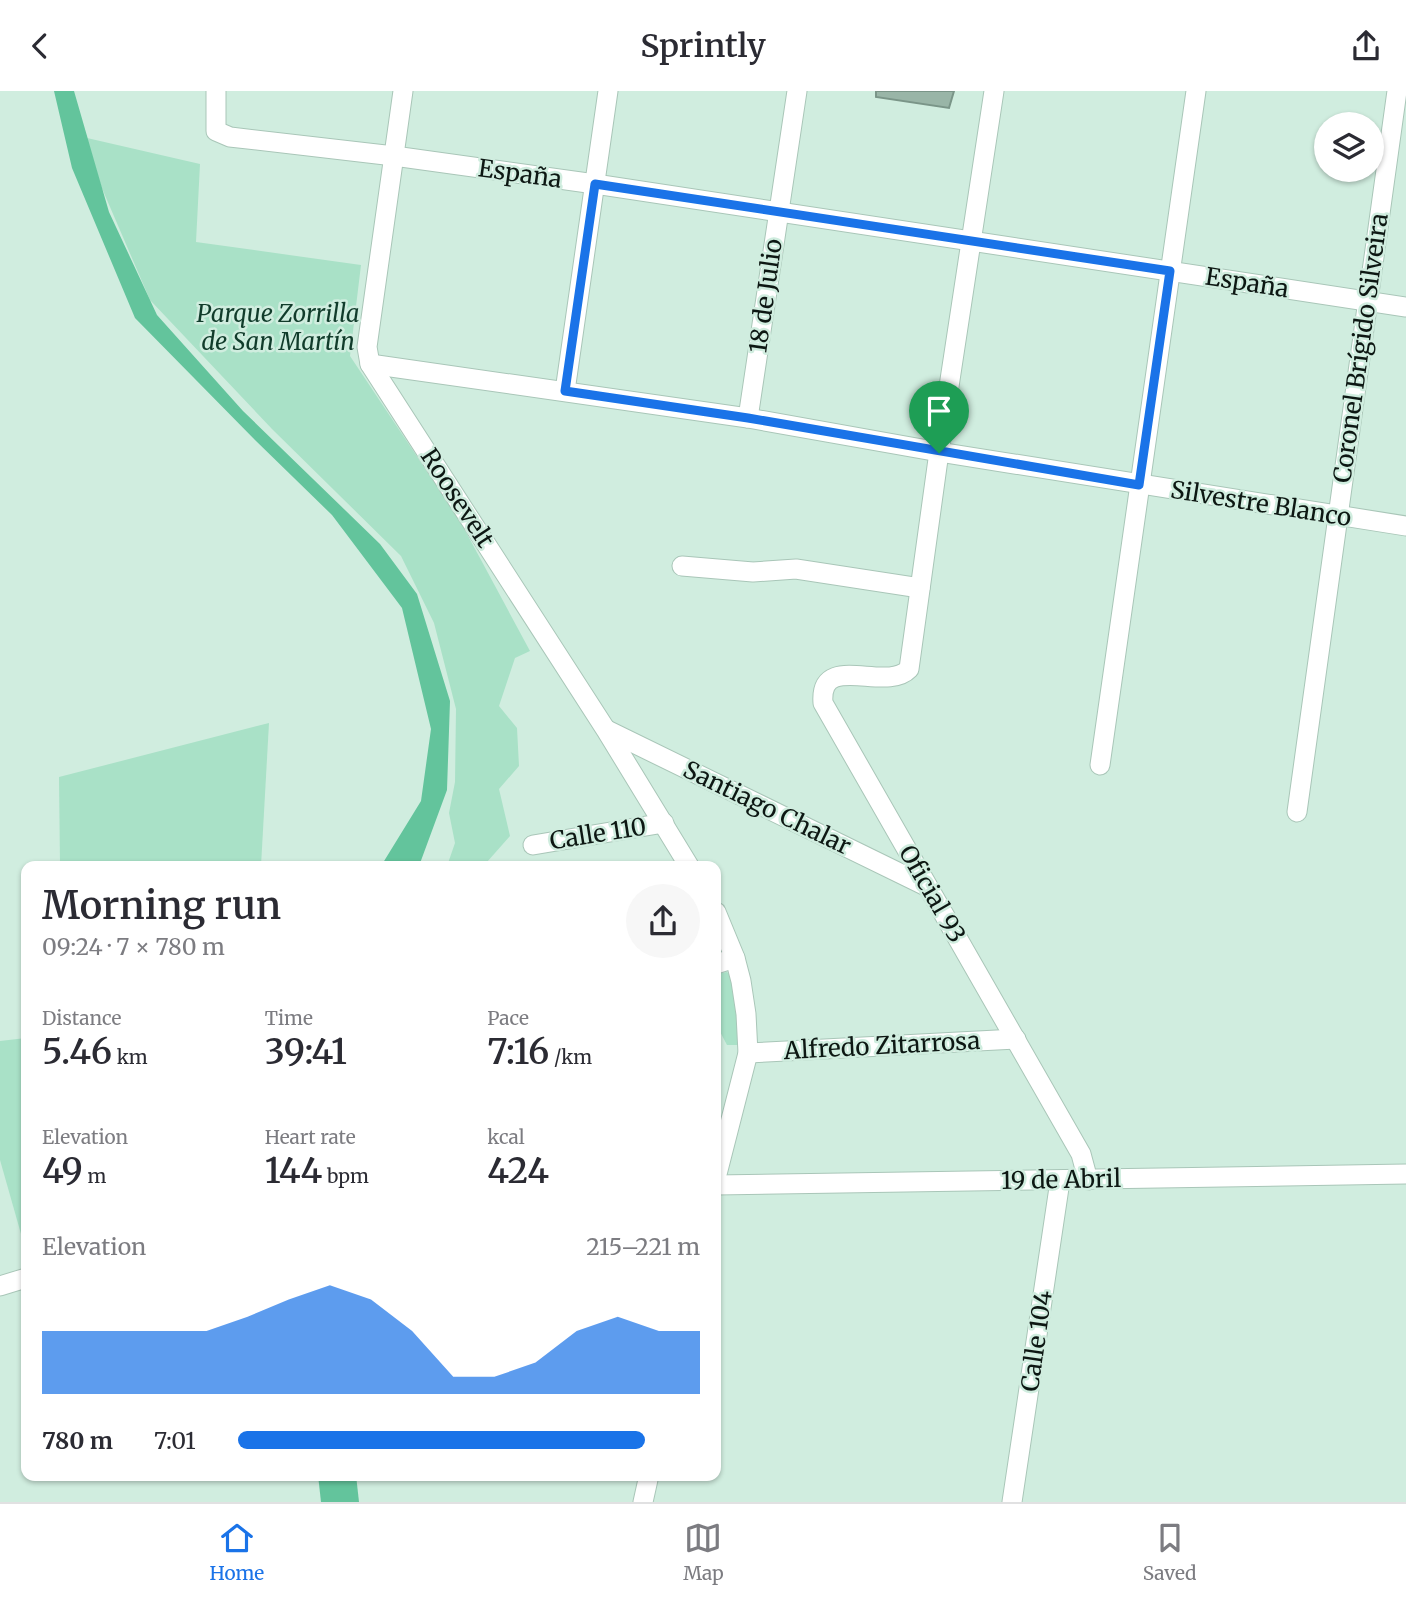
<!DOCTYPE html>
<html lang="en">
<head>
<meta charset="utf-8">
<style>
	:root { --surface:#fff; --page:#f7f7f7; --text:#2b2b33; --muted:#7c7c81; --line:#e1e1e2; --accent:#1a73e8 }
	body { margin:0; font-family:Merriweather,serif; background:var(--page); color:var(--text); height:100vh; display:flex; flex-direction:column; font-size:26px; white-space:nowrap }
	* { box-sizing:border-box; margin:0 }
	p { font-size:23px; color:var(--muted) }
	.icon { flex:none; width:38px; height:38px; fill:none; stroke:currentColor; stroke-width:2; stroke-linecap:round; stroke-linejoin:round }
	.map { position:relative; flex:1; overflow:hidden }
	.drawer { position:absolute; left:21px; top:770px; width:700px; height:620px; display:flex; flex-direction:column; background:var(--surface); border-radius:14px; box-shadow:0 2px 5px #0004 }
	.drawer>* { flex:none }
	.buttons { position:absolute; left:1314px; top:21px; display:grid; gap:14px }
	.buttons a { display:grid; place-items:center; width:70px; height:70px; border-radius:50%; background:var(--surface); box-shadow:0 2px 5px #0004; font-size:35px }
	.pin { position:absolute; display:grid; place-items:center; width:60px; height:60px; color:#fff; margin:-72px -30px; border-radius:50% 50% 50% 0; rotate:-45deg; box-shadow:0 0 7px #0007 }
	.pin .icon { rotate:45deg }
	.round { display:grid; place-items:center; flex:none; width:74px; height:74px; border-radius:37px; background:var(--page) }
	.overview { display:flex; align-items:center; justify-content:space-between; height:119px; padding:0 21px }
	h1 { font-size:38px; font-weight:600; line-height:52px }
	.figures { display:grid; grid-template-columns:repeat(3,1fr); gap:10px; height:119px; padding:7px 21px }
	.figures div { display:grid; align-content:center }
	.figures b { font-size:35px; font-weight:600 }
	.figures small { font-size:19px; font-weight:400 }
	.figures p { font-size:19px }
	.chart { height:196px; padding:14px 21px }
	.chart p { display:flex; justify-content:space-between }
	.chart svg { width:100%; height:126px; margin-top:7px; fill:var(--accent); opacity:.7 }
	ul { padding:0 21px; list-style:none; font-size:23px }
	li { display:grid; grid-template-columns:112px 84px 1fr; align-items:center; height:52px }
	li i { height:18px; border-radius:9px; background:var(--accent) }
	header { display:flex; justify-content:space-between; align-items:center; height:91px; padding:0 21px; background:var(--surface); font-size:32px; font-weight:600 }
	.tabs { display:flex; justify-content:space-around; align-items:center; height:98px; border-top:2px solid var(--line); background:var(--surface); font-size:19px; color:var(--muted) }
	.tabs a { display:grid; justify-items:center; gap:4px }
	.tabs .active { color:var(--accent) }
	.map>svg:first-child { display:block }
	.green { fill:#a9e1c7 }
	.water { fill:#63c49c }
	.building { fill:#99b5a7; stroke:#7a9588; stroke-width:2 }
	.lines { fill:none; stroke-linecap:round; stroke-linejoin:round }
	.minor-casing { stroke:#a9c6b8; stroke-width:21 }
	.minor { stroke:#fff; stroke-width:19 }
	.route-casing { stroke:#fff; stroke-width:14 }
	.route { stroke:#1a73e8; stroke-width:9 }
	.labels { text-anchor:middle; stroke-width:5; stroke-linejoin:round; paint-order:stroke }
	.street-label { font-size:24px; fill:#0d1713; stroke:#d0eddf }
	.park-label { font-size:24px; font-style:italic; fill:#113c2b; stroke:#d0eddf }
</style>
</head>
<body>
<header><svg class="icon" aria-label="back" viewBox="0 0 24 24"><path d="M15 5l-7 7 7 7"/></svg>Sprintly<svg class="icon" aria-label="share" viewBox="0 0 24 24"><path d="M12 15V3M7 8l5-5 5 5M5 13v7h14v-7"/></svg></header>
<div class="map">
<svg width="1406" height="1411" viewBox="0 0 1406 1411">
	<rect width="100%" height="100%" fill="#d0eddf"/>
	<g class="green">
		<polygon points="87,47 200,73 196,151 361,174 350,265 460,430 530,560 515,567 499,615 517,637 519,675 499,698 510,745 487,771 447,775 455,752 449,722 455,691 456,618 434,532 401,465 272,338 150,209 101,95"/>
		<polygon points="269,632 261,775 60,775 59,686"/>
		<path d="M727,881C741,892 738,936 739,954H727L716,933V883Z"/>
		<polygon points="26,947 26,1149 23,1150 0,1069 0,950"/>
	</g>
	<g class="water">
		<polygon points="54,0 74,0 109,121 157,224 243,320 380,453 417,503 450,610 447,699 419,775 381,775 421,710 431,638 402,517 332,424 255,349 135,227 72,77"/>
		<polygon points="318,1384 356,1384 359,1411 321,1411"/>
	</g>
	<polygon class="building" points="876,0 954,0 949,17 876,6"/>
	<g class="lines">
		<defs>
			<g id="minor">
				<polyline points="216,0 216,40 230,46 394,65 595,93 1406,216"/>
				<polyline points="403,0 367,256 370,273 606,639 689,775"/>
				<path d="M994,0L939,361L909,578C886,602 819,560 823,612L1081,1063L1088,1089"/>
				<polyline points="370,273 748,327 939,361 1406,435"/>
				<polyline points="565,300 608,0"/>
				<polyline points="748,327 797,0"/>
				<polyline points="682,475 753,481 796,478 920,497"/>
				<polyline points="607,639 928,796"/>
				<polyline points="1100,674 1196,0"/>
				<polyline points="1297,721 1397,0"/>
				<polyline points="533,754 664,732"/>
				<polyline points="716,821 735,867 741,890 746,923 748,962 716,1087"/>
				<polyline points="716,873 735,867"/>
				<polyline points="748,962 1016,948"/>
				<polyline points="716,1094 1406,1083"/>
				<polyline points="0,1195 26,1187"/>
				<polyline points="643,1411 649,1384"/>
				<polyline points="1012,1411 1060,1090"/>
			</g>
		</defs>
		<use href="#minor" class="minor-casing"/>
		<use href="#minor" class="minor"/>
	</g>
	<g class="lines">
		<defs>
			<polygon id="route" points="595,93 1170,180 1139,394 748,327 565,300"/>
		</defs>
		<use href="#route" class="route-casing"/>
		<use href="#route" class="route"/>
	</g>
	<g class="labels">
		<g class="street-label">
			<text transform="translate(520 83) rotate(8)" y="8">España</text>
			<text transform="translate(1247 192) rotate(9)" y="8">España</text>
			<text transform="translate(766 205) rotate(-82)" y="8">18 de Julio</text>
			<text transform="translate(1361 257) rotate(-82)" y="8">Coronel Brígido Silveira</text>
			<text transform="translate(457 407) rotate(57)" y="8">Roosevelt</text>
			<text transform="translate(1261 413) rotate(9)" y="8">Silvestre Blanco</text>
			<text transform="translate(767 717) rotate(26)" y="8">Santiago Chalar</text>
			<text transform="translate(598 743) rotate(-9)" y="8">Calle 110</text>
			<text transform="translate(932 803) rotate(60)" y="8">Oficial 93</text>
			<text transform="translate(882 955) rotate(-3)" y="8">Alfredo Zitarrosa</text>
			<text transform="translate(1061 1089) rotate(-1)" y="8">19 de Abril</text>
			<text transform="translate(1037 1250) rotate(-82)" y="8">Calle 104</text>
		</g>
		<g class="park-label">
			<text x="278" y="231">Parque Zorrilla<tspan x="278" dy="28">de San Martín</tspan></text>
		</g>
	</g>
</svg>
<div class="buttons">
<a><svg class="icon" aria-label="layers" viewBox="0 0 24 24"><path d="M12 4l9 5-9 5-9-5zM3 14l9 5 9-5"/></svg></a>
</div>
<div class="pin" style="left:939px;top:362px;background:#1e9e55"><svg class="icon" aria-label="arrive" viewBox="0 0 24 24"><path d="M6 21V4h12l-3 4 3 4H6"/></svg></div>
<section class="drawer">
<div class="overview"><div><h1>Morning run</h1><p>09:24 · 7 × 780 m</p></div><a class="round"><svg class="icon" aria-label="share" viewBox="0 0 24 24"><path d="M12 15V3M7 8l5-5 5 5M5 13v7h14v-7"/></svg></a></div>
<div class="figures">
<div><p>Distance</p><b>5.46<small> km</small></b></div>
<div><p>Time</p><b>39:41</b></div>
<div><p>Pace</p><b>7:16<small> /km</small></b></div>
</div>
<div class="figures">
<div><p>Elevation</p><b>49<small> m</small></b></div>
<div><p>Heart rate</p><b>144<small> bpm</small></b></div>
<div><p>kcal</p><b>424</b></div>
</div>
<div class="chart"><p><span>Elevation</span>215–221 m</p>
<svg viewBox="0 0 160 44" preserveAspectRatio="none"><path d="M0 44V22L10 22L20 22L30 22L40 22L50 17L60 11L70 6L80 11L90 22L100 38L110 38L120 33L130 22L140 17L150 22L160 22V44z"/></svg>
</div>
<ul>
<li><b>780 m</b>7:01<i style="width:88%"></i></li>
</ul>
</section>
</div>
<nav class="tabs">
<a class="active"><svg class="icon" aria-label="home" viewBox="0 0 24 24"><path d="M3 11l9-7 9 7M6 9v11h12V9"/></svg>Home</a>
<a><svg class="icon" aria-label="map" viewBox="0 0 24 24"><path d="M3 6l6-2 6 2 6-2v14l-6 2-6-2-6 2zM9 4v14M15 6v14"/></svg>Map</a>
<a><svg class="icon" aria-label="saved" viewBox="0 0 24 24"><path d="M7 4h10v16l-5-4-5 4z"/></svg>Saved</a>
</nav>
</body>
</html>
